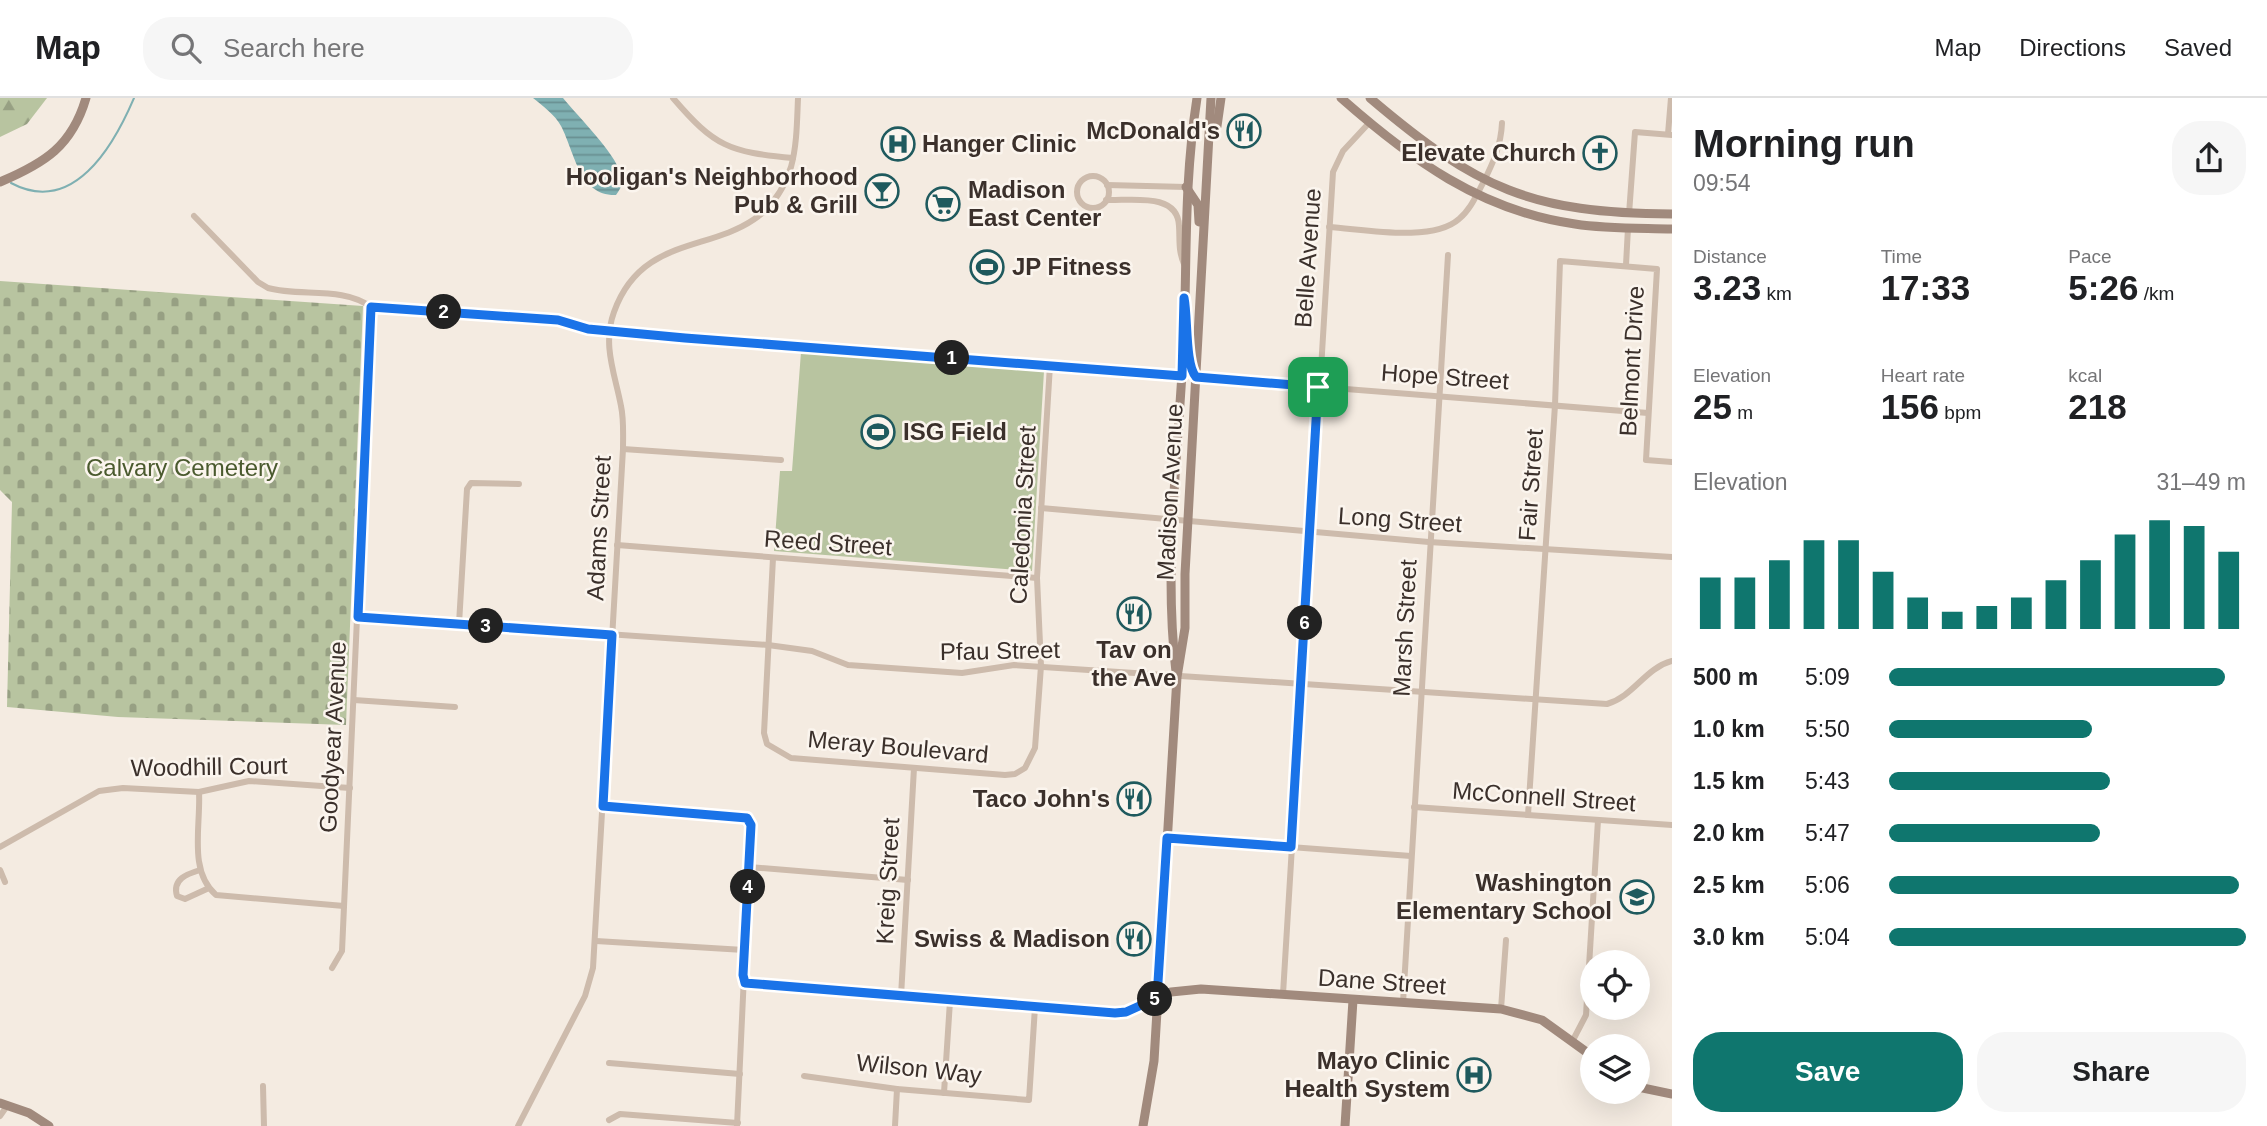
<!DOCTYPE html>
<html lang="en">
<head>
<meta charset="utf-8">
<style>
	:root { --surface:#fff; --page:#f6f6f6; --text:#202124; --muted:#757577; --line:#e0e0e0; --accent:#0f766e }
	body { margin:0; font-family:Helvetica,sans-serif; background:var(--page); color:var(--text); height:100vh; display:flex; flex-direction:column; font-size:26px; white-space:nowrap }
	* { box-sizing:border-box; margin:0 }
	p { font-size:23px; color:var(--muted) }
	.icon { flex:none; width:38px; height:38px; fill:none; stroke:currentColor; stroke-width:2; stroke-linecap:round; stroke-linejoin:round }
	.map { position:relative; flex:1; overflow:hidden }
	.panel { display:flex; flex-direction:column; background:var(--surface); width:595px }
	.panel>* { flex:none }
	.controls { position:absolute; left:1580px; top:852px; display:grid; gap:14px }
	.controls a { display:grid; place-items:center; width:70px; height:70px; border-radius:50%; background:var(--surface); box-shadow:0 7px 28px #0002; font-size:35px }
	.pin { position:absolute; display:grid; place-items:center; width:60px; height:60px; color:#fff; margin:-30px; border-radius:14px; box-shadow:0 4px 10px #0006 }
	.km { position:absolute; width:35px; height:35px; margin:-18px; border-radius:50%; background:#222; color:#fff; font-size:19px; line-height:35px; text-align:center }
	.round { display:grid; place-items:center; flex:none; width:74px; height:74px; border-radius:28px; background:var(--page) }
	.headline { display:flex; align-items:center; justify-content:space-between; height:119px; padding:0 21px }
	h1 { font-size:38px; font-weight:600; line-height:52px }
	.stats { display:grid; grid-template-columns:repeat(3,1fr); gap:10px; height:119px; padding:7px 21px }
	.stats div { display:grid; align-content:center }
	.stats b { font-size:35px; font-weight:600 }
	.stats small { font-size:19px; font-weight:400 }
	.stats p { font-size:19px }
	.chart { height:196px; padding:14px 21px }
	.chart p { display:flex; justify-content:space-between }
	.chart svg { width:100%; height:126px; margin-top:7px; stroke:var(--accent); stroke-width:6 }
	.primary-button { display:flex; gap:14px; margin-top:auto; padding:14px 21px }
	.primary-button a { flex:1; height:80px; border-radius:28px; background:var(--accent); color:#fff; font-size:28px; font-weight:600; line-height:80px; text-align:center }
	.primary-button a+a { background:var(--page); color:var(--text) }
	ul { padding:0 21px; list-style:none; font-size:23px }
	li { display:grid; grid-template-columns:112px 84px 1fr; align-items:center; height:52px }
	li i { height:18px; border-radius:9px; background:var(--accent) }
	header { display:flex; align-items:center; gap:42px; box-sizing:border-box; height:98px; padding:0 35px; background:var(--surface); border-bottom:2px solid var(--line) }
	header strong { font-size:33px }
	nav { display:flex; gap:38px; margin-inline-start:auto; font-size:24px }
	.search { width:490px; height:63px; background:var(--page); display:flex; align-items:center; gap:18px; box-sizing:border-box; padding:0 24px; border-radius:28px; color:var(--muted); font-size:26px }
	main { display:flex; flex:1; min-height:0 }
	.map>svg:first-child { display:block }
	.forest { fill:url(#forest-firs) }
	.cemetery { fill:url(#cemetery-stones) }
	.park { fill:#b8c4a0 }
	.water { fill:url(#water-rules) }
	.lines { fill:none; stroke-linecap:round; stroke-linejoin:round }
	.stream { stroke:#7fb0b2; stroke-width:2 }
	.street { stroke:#cdbbac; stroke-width:6 }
	.secondary { stroke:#a18a7d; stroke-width:9 }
	.route-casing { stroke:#fff; stroke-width:14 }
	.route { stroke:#1a73e8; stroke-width:9 }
	.labels { text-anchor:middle; stroke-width:5; stroke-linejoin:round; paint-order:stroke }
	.poi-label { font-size:24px; font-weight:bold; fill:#3b302b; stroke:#fbf5ee; text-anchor:end }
	.street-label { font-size:24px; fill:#3b302b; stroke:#fbf5ee }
	.park-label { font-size:24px; fill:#4a5a2e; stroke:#fbf5ee }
</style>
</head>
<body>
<header>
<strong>Map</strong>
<div class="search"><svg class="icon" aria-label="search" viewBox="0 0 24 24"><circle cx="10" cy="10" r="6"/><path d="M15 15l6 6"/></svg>Search here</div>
<nav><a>Map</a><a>Directions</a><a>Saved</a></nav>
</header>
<main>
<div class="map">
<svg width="1672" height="1028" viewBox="0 0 1672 1028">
	<defs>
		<pattern id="forest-firs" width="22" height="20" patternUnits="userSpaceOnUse" patternTransform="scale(1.75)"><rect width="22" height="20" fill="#b8c4a0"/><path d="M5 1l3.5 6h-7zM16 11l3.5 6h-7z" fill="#97a083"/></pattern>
		<pattern id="cemetery-stones" width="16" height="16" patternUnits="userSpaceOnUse" patternTransform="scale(1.75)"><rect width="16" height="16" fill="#b8c4a0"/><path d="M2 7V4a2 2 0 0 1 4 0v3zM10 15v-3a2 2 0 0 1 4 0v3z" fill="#97a083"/></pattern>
		<pattern id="water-rules" width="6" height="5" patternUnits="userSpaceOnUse" patternTransform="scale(1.75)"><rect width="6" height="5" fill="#7fb0b2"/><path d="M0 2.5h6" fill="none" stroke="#699091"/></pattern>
	</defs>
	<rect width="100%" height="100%" fill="#f4ebe1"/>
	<polygon class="forest" points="0,0 47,0 27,26 0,39"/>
	<polygon class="cemetery" points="0,183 363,208 346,627 118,619 7,609 12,404 0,392"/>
	<polygon class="park" points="801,254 1044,273 1032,473 774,453 780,373 792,373"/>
	<path class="water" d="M533,0H563C580,21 613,52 621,76C624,85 621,90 616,97C579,98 575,55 561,28C555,17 543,8 533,0Z"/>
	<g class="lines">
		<path class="stream" d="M11,85C73,118 113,49 134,0"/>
		<g class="street">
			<path d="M673,0C715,49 729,54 793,60"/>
			<polyline points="1668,36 1671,0"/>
			<circle cx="1093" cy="94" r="16"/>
			<polyline points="1107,87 1186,89"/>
			<path d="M1106,102C1131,103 1178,94 1179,128C1180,142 1178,152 1184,166"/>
			<polyline points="1629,116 1635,34 1672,37"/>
			<path d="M194,118L258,184L268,190C300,199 343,188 371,209L342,853L332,870"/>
			<path d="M1329,129C1363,131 1432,145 1459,121C1470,112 1476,98 1483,85C1493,65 1501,48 1502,25"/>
			<polyline points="1626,167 1628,130"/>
			<polyline points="371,209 558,221 588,231 797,247"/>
			<polyline points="1196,279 1648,315"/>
			<polyline points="623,351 781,362"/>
			<polyline points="1041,410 1429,444 1672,459"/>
			<polyline points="617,447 1037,480"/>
			<polyline points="773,460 764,635 767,646 791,660 1005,677 1015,676 1025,670 1035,650 1041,568 1037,480 1050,267"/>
			<path d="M358,519L768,547L812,553L848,567L962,575L1014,567L1607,606C1634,598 1645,570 1672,563"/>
			<polyline points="459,526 467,391 471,385 519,386"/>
			<polyline points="354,602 455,609"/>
			<path d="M199,694C201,727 188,773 216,797L344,808"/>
			<polyline points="603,708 740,717 747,720 751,727 737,1028"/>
			<polyline points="1414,709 1672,727"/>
			<polyline points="1528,717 1555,307 1560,163 1657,171 1646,362 1672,364"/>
			<polyline points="1167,740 1411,758"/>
			<polyline points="0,749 99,693 123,690 199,694 249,683 350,690"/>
			<polyline points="749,769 908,782"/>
			<polyline points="0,772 5,784"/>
			<path d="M200,772C187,776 172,781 177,798L185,801L209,790"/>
			<polyline points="596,843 744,852"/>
			<polyline points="745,885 1115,915 1127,914 1157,900"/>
			<polyline points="1283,896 1333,74 1343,53 1369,25"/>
			<polyline points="901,898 914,670"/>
			<polyline points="1403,905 1448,157"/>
			<polyline points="1501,911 1506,842"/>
			<polyline points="1573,942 1586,917 1598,722"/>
			<polyline points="609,965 740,976"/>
			<polyline points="804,978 897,991 1029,1002 1035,909"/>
			<polyline points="263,988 264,1028"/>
			<polyline points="944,995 950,903"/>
			<polyline points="0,1018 7,1008"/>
			<polyline points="609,1022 620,1016 738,1025"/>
			<path d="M518,1028L585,898L593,870L623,351C623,337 624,322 621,308C615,276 602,247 614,214C649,115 758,172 791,69C797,47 797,23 798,0"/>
			<polyline points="895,1028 897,991"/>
		</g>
		<g class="secondary">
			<path d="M1341,0C1410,61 1481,113 1575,126C1607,131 1640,130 1672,131"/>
			<path d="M1370,0C1477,91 1531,115 1672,116"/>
			<polyline points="1211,39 1217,28 1221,0"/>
			<path d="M0,84C45,65 72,48 86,0"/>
			<polyline points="1186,89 1198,107 1199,124"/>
			<polyline points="1189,240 1190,271 1196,279"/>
			<polyline points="797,247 1182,278"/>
			<path d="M1176,574C1163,464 1179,350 1184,239C1187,156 1184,83 1197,0"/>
			<polyline points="1157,900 1171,894 1201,891 1501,911 1542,922 1592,958"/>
			<polyline points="1638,989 1672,996"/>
			<polyline points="0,1005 29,1015 49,1028"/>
			<polyline points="1143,1028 1154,963 1177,579 1185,530 1185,476 1211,0"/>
			<polyline points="1345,1028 1353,902"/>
		</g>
	</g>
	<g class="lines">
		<defs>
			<path id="route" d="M1184,200C1188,220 1185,267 1196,279L1318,289L1291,749L1167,740L1157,900L1126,914L1115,915L745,885L743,877L751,727L747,720L603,708L612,537L358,519L371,209L558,222L588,231L685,240L1182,278Z"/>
		</defs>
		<use href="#route" class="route-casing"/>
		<use href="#route" class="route"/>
	</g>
	<defs>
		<symbol id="restaurant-ring" viewBox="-11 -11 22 22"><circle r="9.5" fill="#fbf5ee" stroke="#1f5a5e" stroke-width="1.5"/><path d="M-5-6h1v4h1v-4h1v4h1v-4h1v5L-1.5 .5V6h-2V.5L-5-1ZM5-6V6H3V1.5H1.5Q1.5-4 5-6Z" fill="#1f5a5e"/></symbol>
		<symbol id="hospital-ring" viewBox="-11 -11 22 22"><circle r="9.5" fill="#fbf5ee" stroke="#1f5a5e" stroke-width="1.5"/><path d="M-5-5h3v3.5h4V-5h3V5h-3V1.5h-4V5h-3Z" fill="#1f5a5e"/></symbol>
		<symbol id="church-ring" viewBox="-11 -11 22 22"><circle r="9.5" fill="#fbf5ee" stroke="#1f5a5e" stroke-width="1.5"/><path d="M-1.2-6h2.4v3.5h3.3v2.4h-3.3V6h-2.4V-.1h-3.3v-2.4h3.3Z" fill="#1f5a5e"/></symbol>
		<symbol id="bar-ring" viewBox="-11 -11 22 22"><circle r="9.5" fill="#fbf5ee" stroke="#1f5a5e" stroke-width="1.5"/><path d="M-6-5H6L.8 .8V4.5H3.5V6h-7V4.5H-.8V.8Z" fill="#1f5a5e"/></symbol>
		<symbol id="supermarket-ring" viewBox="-11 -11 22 22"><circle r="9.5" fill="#fbf5ee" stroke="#1f5a5e" stroke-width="1.5"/><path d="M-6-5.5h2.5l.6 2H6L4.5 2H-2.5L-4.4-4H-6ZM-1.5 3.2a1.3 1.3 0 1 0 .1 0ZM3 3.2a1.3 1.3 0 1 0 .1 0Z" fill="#1f5a5e"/></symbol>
		<symbol id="stadium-ring" viewBox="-11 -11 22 22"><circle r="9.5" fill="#fbf5ee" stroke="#1f5a5e" stroke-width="1.5"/><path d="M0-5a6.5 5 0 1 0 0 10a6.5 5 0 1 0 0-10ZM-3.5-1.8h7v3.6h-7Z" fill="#1f5a5e"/></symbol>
		<symbol id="school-ring" viewBox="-11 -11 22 22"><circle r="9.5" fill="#fbf5ee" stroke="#1f5a5e" stroke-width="1.5"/><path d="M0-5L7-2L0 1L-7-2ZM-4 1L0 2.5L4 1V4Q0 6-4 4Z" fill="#1f5a5e"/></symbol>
	</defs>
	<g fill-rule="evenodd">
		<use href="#restaurant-ring" x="1225" y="14" width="38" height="38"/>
		<use href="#hospital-ring" x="879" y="27" width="38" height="38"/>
		<use href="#church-ring" x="1581" y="36" width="38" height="38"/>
		<use href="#bar-ring" x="863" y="74" width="38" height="38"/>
		<use href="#supermarket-ring" x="924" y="87" width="38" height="38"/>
		<use href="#stadium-ring" x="968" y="150" width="38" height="38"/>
		<use href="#stadium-ring" x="859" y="315" width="38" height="38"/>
		<use href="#restaurant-ring" x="1115" y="497" width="38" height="38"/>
		<use href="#restaurant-ring" x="1115" y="682" width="38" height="38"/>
		<use href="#school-ring" x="1618" y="780" width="38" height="38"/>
		<use href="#restaurant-ring" x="1115" y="822" width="38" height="38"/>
		<use href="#hospital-ring" x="1455" y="958" width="38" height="38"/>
	</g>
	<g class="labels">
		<g class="poi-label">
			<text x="1220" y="41">McDonald's</text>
			<text x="922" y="54" text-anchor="start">Hanger Clinic</text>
			<text x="1576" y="63">Elevate Church</text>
			<text x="858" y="87">Hooligan's Neighborhood<tspan x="858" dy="28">Pub &amp; Grill</tspan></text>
			<text x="968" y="100" text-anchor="start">Madison<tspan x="968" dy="28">East Center</tspan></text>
			<text x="1012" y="177" text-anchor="start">JP Fitness</text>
			<text x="903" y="342" text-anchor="start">ISG Field</text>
			<text x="1134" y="560" text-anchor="middle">Tav on<tspan x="1134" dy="28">the Ave</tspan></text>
			<text x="1110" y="709">Taco John's</text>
			<text x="1612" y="793">Washington<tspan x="1612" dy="28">Elementary School</tspan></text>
			<text x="1110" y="849">Swiss &amp; Madison</text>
			<text x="1450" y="971">Mayo Clinic<tspan x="1450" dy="28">Health System</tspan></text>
		</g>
		<g class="street-label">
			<text transform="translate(1308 160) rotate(-86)" y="8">Belle Avenue</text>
			<text transform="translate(1632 263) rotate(-87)" y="8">Belmont Drive</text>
			<text transform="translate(1445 279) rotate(4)" y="8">Hope Street</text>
			<text transform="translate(1531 387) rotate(-86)" y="8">Fair Street</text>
			<text transform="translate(1170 394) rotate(-87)" y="8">Madison Avenue</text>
			<text transform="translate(1023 417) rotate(-87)" y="8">Caledonia Street</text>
			<text transform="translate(1400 422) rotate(4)" y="8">Long Street</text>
			<text transform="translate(599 430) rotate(-87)" y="8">Adams Street</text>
			<text transform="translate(828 445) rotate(4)" y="8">Reed Street</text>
			<text transform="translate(1405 530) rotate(-87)" y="8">Marsh Street</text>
			<text transform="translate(1000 553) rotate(-1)" y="8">Pfau Street</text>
			<text transform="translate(333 639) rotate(-87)" y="8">Goodyear Avenue</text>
			<text transform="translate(898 649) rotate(5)" y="8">Meray Boulevard</text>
			<text transform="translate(209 669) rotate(-1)" y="8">Woodhill Court</text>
			<text transform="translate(1544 699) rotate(4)" y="8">McConnell Street</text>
			<text transform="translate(888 783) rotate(-87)" y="8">Kreig Street</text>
			<text transform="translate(1382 884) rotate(4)" y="8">Dane Street</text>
			<text transform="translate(919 971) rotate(6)" y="8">Wilson Way</text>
		</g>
		<g class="park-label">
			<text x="182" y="378">Calvary Cemetery</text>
		</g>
	</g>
</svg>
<div class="controls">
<a><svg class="icon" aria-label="locate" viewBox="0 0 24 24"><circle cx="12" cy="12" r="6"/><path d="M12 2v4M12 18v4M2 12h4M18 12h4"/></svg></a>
<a><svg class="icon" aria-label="layers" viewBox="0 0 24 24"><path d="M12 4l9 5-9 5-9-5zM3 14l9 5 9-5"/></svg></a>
</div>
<div class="pin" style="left:1318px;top:289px;background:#1e9e55"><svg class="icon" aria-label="arrive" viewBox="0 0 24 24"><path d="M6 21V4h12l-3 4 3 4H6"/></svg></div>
<b class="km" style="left:952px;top:260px">1</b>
<b class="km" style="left:444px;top:214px">2</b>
<b class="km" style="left:486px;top:528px">3</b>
<b class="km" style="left:748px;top:789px">4</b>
<b class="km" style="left:1155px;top:901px">5</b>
<b class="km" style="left:1305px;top:525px">6</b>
</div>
<section class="panel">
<div class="headline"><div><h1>Morning run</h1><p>09:54</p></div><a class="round"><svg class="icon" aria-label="share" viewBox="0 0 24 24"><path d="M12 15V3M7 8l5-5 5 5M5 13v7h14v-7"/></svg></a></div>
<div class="stats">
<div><p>Distance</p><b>3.23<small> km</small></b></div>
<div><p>Time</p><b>17:33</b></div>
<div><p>Pace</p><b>5:26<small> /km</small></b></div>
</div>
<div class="stats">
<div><p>Elevation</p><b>25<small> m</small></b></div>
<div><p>Heart rate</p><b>156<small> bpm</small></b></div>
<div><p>kcal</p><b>218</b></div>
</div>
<div class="chart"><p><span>Elevation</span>31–49 m</p>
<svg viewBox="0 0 160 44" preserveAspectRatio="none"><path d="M5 44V26M15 44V26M25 44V20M35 44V13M45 44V13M55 44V24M65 44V33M75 44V38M85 44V36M95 44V33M105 44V27M115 44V20M125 44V11M135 44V6M145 44V8M155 44V17"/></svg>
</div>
<ul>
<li><b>500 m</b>5:09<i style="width:94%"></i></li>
<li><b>1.0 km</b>5:50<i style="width:57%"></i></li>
<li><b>1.5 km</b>5:43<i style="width:62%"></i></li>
<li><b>2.0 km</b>5:47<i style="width:59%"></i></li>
<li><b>2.5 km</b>5:06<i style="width:98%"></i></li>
<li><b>3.0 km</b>5:04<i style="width:100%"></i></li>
</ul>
<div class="primary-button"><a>Save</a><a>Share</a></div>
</section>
</main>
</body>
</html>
